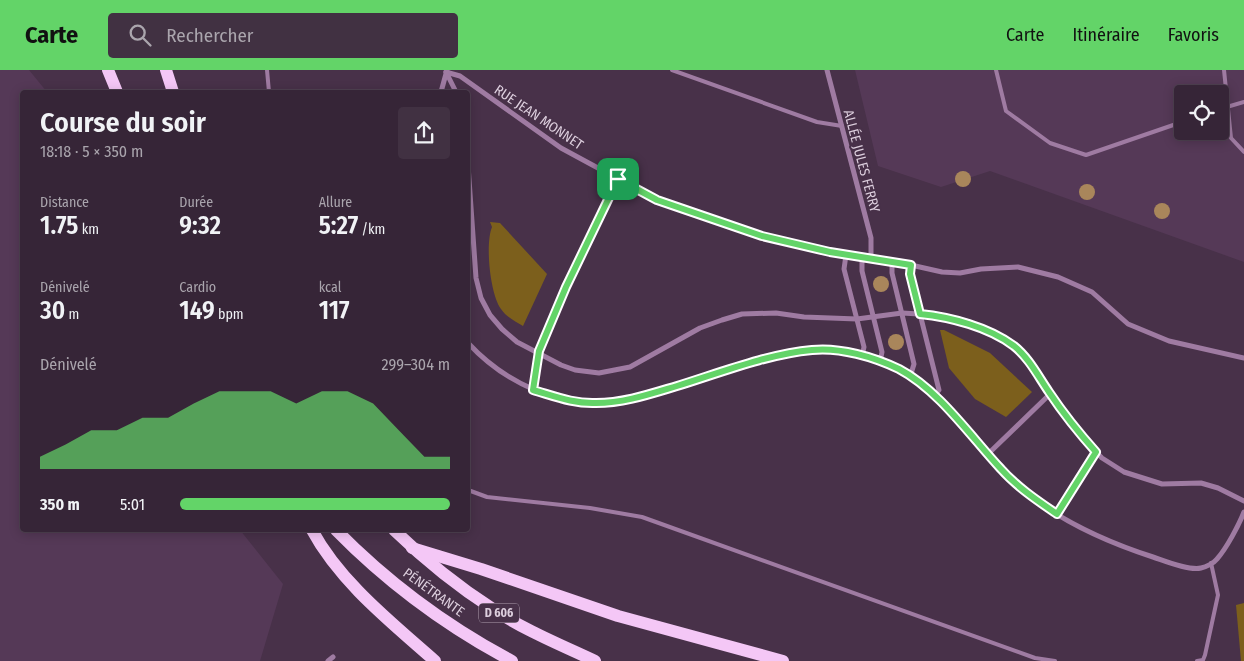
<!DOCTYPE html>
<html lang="fr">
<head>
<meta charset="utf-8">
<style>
	:root { --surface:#362537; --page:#413142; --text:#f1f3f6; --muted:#aaa5ad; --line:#504252; --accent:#63d468 }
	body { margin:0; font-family:"Fira Sans Condensed",sans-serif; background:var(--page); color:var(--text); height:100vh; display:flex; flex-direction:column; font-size:19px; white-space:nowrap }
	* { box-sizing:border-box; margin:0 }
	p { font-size:16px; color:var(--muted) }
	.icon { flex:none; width:28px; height:28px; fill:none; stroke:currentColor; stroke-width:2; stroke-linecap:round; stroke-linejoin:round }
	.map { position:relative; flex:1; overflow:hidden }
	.details { position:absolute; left:20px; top:20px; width:450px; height:442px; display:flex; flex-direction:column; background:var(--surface); border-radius:5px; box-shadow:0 2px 12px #0003,0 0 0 1px var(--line) }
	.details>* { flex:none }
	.buttons { position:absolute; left:1174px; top:15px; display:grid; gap:10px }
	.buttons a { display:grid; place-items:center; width:55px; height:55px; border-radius:5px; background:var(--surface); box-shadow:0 2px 12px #0003,0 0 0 1px var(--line); font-size:25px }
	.pin { position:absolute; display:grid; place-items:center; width:42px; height:42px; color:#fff; margin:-21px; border-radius:10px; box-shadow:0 2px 8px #0006 }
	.round { display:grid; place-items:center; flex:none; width:52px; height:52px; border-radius:5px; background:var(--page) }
	.head { display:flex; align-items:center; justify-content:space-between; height:85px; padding:0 20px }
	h1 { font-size:28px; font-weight:600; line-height:38px }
	.metrics { display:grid; grid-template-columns:repeat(3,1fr); gap:8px; height:85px; padding:5px 20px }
	.metrics div { display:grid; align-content:center }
	.metrics b { font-size:25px; font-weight:600 }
	.metrics small { font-size:14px; font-weight:400 }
	.metrics p { font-size:14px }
	.chart { height:140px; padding:10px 20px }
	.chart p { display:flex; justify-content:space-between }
	.chart svg { width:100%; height:90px; margin-top:5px; fill:var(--accent); opacity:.7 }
	ul { padding:0 20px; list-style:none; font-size:16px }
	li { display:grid; grid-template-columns:80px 60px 1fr; align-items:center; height:38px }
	li i { height:12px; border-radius:6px; background:var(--accent) }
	header { display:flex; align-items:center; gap:30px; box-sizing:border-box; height:70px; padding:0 25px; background:var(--accent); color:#111 }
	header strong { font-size:24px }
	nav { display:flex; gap:28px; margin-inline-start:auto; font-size:18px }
	.search { width:350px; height:45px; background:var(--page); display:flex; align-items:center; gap:12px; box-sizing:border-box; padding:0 18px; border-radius:5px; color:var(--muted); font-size:19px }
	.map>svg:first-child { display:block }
	.built { fill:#553957; fill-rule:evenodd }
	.green { fill:#7c5f1c }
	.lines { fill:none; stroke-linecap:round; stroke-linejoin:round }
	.lane { stroke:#9f7ba2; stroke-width:4 }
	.street { stroke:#9f7ba2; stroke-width:5 }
	.primary { stroke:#f4c7f6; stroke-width:12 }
	.tree { fill:#a9865b }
	.route-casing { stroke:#fff; stroke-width:10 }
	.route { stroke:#63d468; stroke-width:6 }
	.labels { text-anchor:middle; stroke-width:4; stroke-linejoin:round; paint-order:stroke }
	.shield { fill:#483149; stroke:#b0a0b1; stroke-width:1 }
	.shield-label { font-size:12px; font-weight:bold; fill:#ddcfde }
	.street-label { font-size:14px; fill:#ddcfde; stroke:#483149 }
</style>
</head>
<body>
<header>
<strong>Carte</strong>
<div class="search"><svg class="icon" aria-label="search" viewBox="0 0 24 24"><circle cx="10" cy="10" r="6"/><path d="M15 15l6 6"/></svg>Rechercher</div>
<nav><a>Carte</a><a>Itinéraire</a><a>Favoris</a></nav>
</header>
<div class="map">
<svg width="1244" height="591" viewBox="0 0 1244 591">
	<rect width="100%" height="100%" fill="#483149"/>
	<g class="built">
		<polygon points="0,0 29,0 47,22 22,22 22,460 240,460 283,514 260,591 0,591"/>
		<path d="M855,0H1244V192L990,101L941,117L878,96ZM1182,24H1220V61H1182Z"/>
	</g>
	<g class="green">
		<path d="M490,152L500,153L547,204L523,256C515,251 506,247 501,239C490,224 485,174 492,157Z"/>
		<polygon points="940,260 944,260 990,283 1032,322 1006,347 975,329 949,298"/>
		<polygon points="1244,533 1244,591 1241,591 1236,535"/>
	</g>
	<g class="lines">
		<g class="lane">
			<polyline points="267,0 269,22"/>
			<polyline points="672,0 817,52 842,56"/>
			<polyline points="996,0 1006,41 1050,73 1086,85 1182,52"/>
			<polyline points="1224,0 1231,68 1244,82"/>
			<polyline points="1220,39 1244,32"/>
			<polyline points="468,420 487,427 590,438 642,447 1035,588 1055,591"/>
			<polyline points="1197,591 1203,590 1205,585 1218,525 1211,493"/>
		</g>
		<g class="street">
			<polyline points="827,0 871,168 871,189"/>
			<polyline points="446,2 460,6 561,78 657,130 763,165 830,182 902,193 942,202 960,203 981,199 1018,197 1058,207 1092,222 1128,254 1169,271 1244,288"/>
			<polyline points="446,2 456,22"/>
			<polyline points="441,22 447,0"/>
			<polyline points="468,95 476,208 481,228 490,245 502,259 517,272 561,295 575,300 599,303 630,297 700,258 722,250 742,244 776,243 804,247 857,249 902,243 936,245 962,252 997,266 1014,276 1026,288 1065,345 1086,372 1102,388 1124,402 1162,414 1201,413 1218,418 1244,431"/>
			<polyline points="846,185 844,199 864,277 862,286"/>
			<polyline points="862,188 862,201 882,282 880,292"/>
			<polyline points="892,192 892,203 914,294 910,307"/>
			<polyline points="911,195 910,204 939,320 934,326"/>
			<path d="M468,273C505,313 562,340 618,332C659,326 707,306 748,294C770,288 792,280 815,279C843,279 872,287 898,299C937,318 972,368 1001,400C1042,443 1097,469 1153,487C1165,491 1189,501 1201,498C1206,497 1214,493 1217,489C1226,479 1239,455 1244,442"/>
			<polyline points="533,320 539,281 566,217 618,109"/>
			<polyline points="988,384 1050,324"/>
			<polyline points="1057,444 1096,382"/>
			<polyline points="328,591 333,587"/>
		</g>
		<g class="primary">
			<polyline points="108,0 117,22"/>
			<polyline points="166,0 173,22"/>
			<path d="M312,460C340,512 391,552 435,591"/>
			<path d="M336,460C387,512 448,557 512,591"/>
			<path d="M394,460C424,489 457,516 493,539C524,560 561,575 595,591"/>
			<polyline points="412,478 481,499 618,546 783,591"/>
		</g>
	</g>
	<g class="tree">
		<circle cx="963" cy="109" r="8"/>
		<circle cx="1087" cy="122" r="8"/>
		<circle cx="1162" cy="141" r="8"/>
		<circle cx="881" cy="214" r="8"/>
		<circle cx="896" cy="272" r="8"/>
	</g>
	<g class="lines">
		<defs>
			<path id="route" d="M618,109L657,130L762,166L830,182L911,195L910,204L920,244C950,247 989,257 1014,276C1029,288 1038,306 1049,322C1063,343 1079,363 1096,382L1057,444C1038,431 1017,417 1001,399C971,367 939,320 899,299C874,287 840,277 812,280C768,284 719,303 677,316C650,324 624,333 596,333C574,334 554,326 533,320L539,281L566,217Z"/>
		</defs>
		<use href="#route" class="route-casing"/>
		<use href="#route" class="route"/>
	</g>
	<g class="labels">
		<rect class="shield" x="479" y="533.5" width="40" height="19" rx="4"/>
		<g class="shield-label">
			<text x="499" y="547">D 606</text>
		</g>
		<g class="street-label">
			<text transform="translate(539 47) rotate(34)" y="5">RUE JEAN MONNET</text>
			<text transform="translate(862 91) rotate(75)" y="5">ALLÉE JULES FERRY</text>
			<text transform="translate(434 522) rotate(36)" y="5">PÉNÉTRANTE</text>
		</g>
	</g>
</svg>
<div class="buttons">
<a><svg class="icon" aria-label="locate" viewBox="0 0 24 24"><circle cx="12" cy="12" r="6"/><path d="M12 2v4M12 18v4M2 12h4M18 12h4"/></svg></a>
</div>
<div class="pin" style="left:618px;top:109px;background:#1e9e55"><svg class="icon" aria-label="arrive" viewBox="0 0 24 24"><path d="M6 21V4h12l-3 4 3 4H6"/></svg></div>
<section class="details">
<div class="head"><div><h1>Course du soir</h1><p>18:18 · 5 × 350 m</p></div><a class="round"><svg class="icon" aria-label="share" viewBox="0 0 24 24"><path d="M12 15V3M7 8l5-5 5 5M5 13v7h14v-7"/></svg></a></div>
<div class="metrics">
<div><p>Distance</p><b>1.75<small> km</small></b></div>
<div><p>Durée</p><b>9:32</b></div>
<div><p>Allure</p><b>5:27<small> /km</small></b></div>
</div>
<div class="metrics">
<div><p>Dénivelé</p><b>30<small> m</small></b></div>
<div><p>Cardio</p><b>149<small> bpm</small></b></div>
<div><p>kcal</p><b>117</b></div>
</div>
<div class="chart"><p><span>Dénivelé</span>299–304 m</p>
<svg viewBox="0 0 160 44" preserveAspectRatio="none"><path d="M0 44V38L10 32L20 25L30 25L40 19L50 19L60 12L70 6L80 6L90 6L100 12L110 6L120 6L130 12L140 25L150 38L160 38V44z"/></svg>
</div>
<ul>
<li><b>350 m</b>5:01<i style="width:100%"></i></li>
</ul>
</section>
</div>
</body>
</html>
